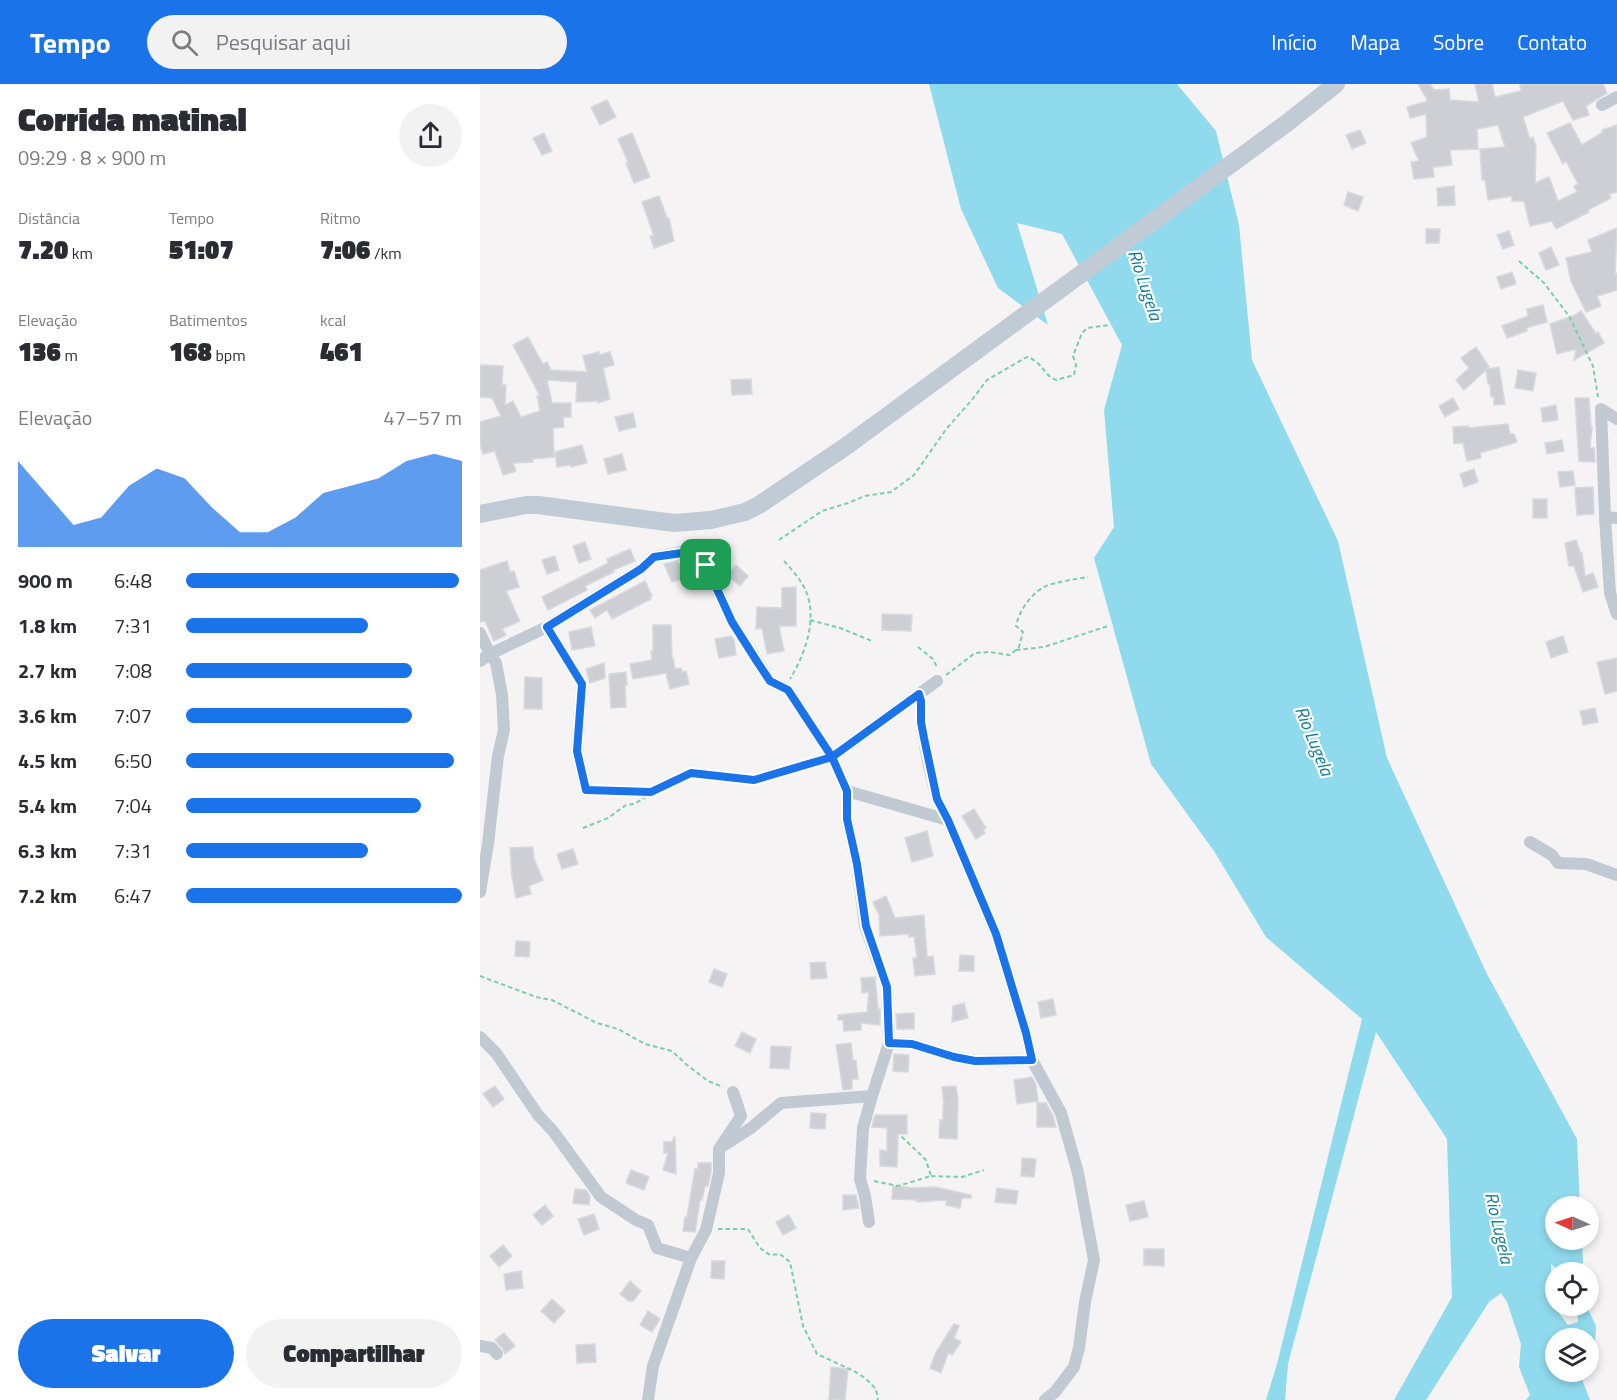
<!DOCTYPE html>
<html lang="pt">
<head>
<meta charset="utf-8">
<style>
	:root { --surface:#fff; --page:#f2f2f3; --text:#2b2b33; --muted:#7c7c81; --accent:#1a73e8 }
	body { margin:0; font-family:"Titillium Web",sans-serif; background:var(--page); color:var(--text); height:100vh; display:flex; flex-direction:column; font-size:22px; white-space:nowrap }
	* { box-sizing:border-box; margin:0 }
	p { font-size:20px; color:var(--muted) }
	.icon { flex:none; width:33px; height:33px; fill:none; stroke:currentColor; stroke-width:2; stroke-linecap:round; stroke-linejoin:round }
	.map { position:relative; flex:1; overflow:hidden }
	.panel { display:flex; flex-direction:column; background:var(--surface); width:480px }
	.panel>* { flex:none }
	.needle { width:39px; rotate:273deg }
	.controls { position:absolute; left:1065px; top:1112px; display:grid; gap:12px }
	.controls a { display:grid; place-items:center; width:54px; height:54px; border-radius:50%; background:var(--surface); box-shadow:0 3px 9px #0003; font-size:30px }
	.pin { position:absolute; display:grid; place-items:center; width:51px; height:51px; color:#fff; margin:-26px; border-radius:12px; box-shadow:0 3px 9px #0006 }
	.round { display:grid; place-items:center; flex:none; width:63px; height:63px; border-radius:32px; background:var(--page) }
	.summary { display:flex; align-items:center; justify-content:space-between; height:102px; padding:0 18px }
	h1 { font-size:33px; font-weight:800; line-height:45px }
	.figures { display:grid; grid-template-columns:repeat(3,1fr); gap:9px; height:102px; padding:6px 18px }
	.figures div { display:grid; align-content:center }
	.figures b { font-size:26px; font-weight:800 }
	.figures small { font-size:16px; font-weight:400 }
	.figures p { font-size:16px }
	.chart { height:168px; padding:12px 18px }
	.chart p { display:flex; justify-content:space-between }
	.chart svg { width:100%; height:108px; margin-top:6px; fill:var(--accent); opacity:.7 }
	.action { display:flex; gap:12px; margin-top:auto; padding:12px 18px }
	.action a { flex:1; height:69px; border-radius:36px; background:var(--accent); color:#fff; font-size:24px; font-weight:800; line-height:69px; text-align:center }
	.action a+a { background:var(--page); color:var(--text) }
	ul { padding:0 18px; list-style:none; font-size:20px }
	li { display:grid; grid-template-columns:96px 72px 1fr; align-items:center; height:45px }
	li i { height:15px; border-radius:8px; background:var(--accent) }
	header { display:flex; align-items:center; gap:36px; box-sizing:border-box; height:84px; padding:0 30px; background:var(--accent); color:#fff }
	header strong { font-size:28px }
	nav { display:flex; gap:33px; margin-inline-start:auto; font-size:21px }
	.search { width:420px; height:54px; background:var(--page); display:flex; align-items:center; gap:15px; box-sizing:border-box; padding:0 21px; border-radius:33px; color:var(--muted); font-size:22px }
	main { display:flex; flex:1; min-height:0 }
	.map>svg:first-child { display:block }
	.water { fill:#90daee }
	.building { fill:#cdcfd5; stroke:#d7d9de; stroke-width:1.5 }
	.lines { fill:none; stroke-linecap:round; stroke-linejoin:round }
	.path { stroke:#7ad0a6; stroke-width:2; stroke-dasharray:4.5 3; stroke-linecap:butt }
	.minor { stroke:#c1cad2; stroke-width:12 }
	.secondary { stroke:#c1cbd6; stroke-width:18 }
	.route-casing { stroke:#fff; stroke-width:12 }
	.route { stroke:#1a73e8; stroke-width:8 }
	.labels { text-anchor:middle; stroke-width:4.5; stroke-linejoin:round; paint-order:stroke }
	.water-label { font-size:18px; font-style:italic; fill:#0c7c9b; stroke:#fff }
</style>
</head>
<body>
<header>
<strong>Tempo</strong>
<div class="search"><svg class="icon" aria-label="search" viewBox="0 0 24 24"><circle cx="10" cy="10" r="6"/><path d="M15 15l6 6"/></svg>Pesquisar aqui</div>
<nav><a>Início</a><a>Mapa</a><a>Sobre</a><a>Contato</a></nav>
</header>
<main>
<section class="panel">
<div class="summary"><div><h1>Corrida matinal</h1><p>09:29 · 8 × 900 m</p></div><a class="round"><svg class="icon" aria-label="share" viewBox="0 0 24 24"><path d="M12 15V3M7 8l5-5 5 5M5 13v7h14v-7"/></svg></a></div>
<div class="figures">
<div><p>Distância</p><b>7.20<small> km</small></b></div>
<div><p>Tempo</p><b>51:07</b></div>
<div><p>Ritmo</p><b>7:06<small> /km</small></b></div>
</div>
<div class="figures">
<div><p>Elevação</p><b>136<small> m</small></b></div>
<div><p>Batimentos</p><b>168<small> bpm</small></b></div>
<div><p>kcal</p><b>461</b></div>
</div>
<div class="chart"><p><span>Elevação</span>47–57 m</p>
<svg viewBox="0 0 160 44" preserveAspectRatio="none"><path d="M0 44V9L10 22L20 35L30 32L40 19L50 12L60 16L70 28L80 38L90 38L100 32L110 22L120 19L130 16L140 9L150 6L160 9V44z"/></svg>
</div>
<ul>
<li><b>900 m</b>6:48<i style="width:99%"></i></li>
<li><b>1.8 km</b>7:31<i style="width:66%"></i></li>
<li><b>2.7 km</b>7:08<i style="width:82%"></i></li>
<li><b>3.6 km</b>7:07<i style="width:82%"></i></li>
<li><b>4.5 km</b>6:50<i style="width:97%"></i></li>
<li><b>5.4 km</b>7:04<i style="width:85%"></i></li>
<li><b>6.3 km</b>7:31<i style="width:66%"></i></li>
<li><b>7.2 km</b>6:47<i style="width:100%"></i></li>
</ul>
<div class="action"><a>Salvar</a><a>Compartilhar</a></div>
</section>
<div class="map">
<svg width="1137" height="1316" viewBox="0 0 1137 1316">
	<rect width="100%" height="100%" fill="#f5f3f3"/>
	<polygon class="water" points="449,0 697,0 736,47 759,141 772,276 858,457 907,674 1007,890 1097,1055 1100,1122 1076,1122 1076,1155 1102,1155 1103,1178 1099,1188 1080,1188 1071,1180 1073,1221 1088,1241 1098,1238 1097,1221 1107,1223 1116,1242 1115,1258 1109,1262 1108,1254 1076,1254 1076,1287 1102,1287 1103,1298 1110,1316 1046,1316 1050,1311 1039,1283 1041,1260 1027,1218 1021,1209 1009,1218 946,1316 914,1316 972,1213 967,1055 896,948 808,1280 805,1316 786,1316 797,1280 882,935 786,853 734,767 671,680 614,474 634,443 624,326 642,261 582,150 537,139 568,241 518,204 481,125"/>
	<g class="building">
		<polygon points="938,0 950,0 954,6 969,5 970,16 999,18 995,0 1012,0 1015,13 1041,7 1040,0 1123,0 1127,9 1106,22 1109,31 1093,36 1083,17 1043,33 1050,55 1053,53 1056,62 1055,99 1069,93 1078,117 1097,108 1094,102 1098,100 1086,77 1083,80 1067,49 1090,39 1102,61 1123,48 1122,46 1137,41 1137,108 1129,110 1131,114 1108,126 1109,128 1076,145 1072,137 1050,142 1044,117 1032,117 1032,112 1008,116 1005,96 1002,96 1000,65 1025,63 1018,41 997,45 998,65 970,66 972,81 953,83 954,93 934,95 931,78 939,77 931,59 947,53 946,30 930,34 927,23 948,17"/>
		<polygon points="127,16 136,33 120,41 111,23"/>
		<polygon points="880,46 886,59 872,65 866,51"/>
		<polygon points="64,49 72,67 62,71 53,54"/>
		<polygon points="152,49 170,93 154,99 146,79 148,78 138,55"/>
		<polygon points="974,102 975,121 958,122 957,104"/>
		<polygon points="868,108 883,113 878,127 864,121"/>
		<polygon points="179,112 187,134 189,134 194,157 174,164 170,152 174,152 162,118"/>
		<polygon points="1137,144 1135,190 1137,189 1137,206 1117,212 1121,222 1106,228 1091,197 1086,174 1112,168 1108,156"/>
		<polygon points="946,145 960,145 959,159 946,159"/>
		<polygon points="1029,147 1034,161 1023,165 1017,151"/>
		<polygon points="1071,163 1079,181 1066,186 1059,169"/>
		<polygon points="1032,188 1036,200 1021,205 1017,193"/>
		<polygon points="1063,221 1067,238 1049,243 1046,245 1047,247 1027,254 1022,242 1048,232 1047,225"/>
		<polygon points="1101,227 1116,250 1118,248 1124,259 1094,276 1096,265 1077,270 1070,240 1095,231"/>
		<polygon points="48,253 63,280 67,278 71,286 107,288 103,272 119,268 119,271 130,268 134,281 123,284 130,315 118,319 118,317 96,318 97,298 67,296 72,319 91,319 91,333 83,333 84,343 73,344 74,373 52,375 53,378 33,379 36,387 23,391 15,367 3,370 0,360 0,338 21,332 12,314 0,313 0,281 23,282 22,301 26,301 25,321 33,317 41,333 60,327 57,312 60,312 33,261"/>
		<polygon points="996,263 1009,283 1007,285 1019,283 1025,320 1014,321 1014,312 1011,313 1010,300 1008,300 1006,286 984,306 976,296 989,284 981,274"/>
		<polygon points="1038,286 1056,289 1053,307 1035,304"/>
		<polygon points="271,295 272,310 252,311 251,296"/>
		<polygon points="973,314 979,325 965,333 959,322"/>
		<polygon points="1095,314 1109,314 1111,343 1112,343 1110,364 1114,364 1115,378 1099,377"/>
		<polygon points="1076,321 1078,336 1063,338 1061,324"/>
		<polygon points="153,329 156,343 139,347 135,333"/>
		<polygon points="1028,340 1030,350 1034,350 1037,358 1000,369 1001,374 987,377 983,359 974,360 973,343 988,342 988,344"/>
		<polygon points="1082,356 1084,367 1067,370 1065,359"/>
		<polygon points="102,361 107,379 91,383 90,381 77,383 75,368"/>
		<polygon points="142,370 146,386 128,390 124,375"/>
		<polygon points="994,385 998,398 984,403 980,390"/>
		<polygon points="1093,387 1095,401 1080,403 1078,388"/>
		<polygon points="1113,403 1114,430 1097,431 1095,404"/>
		<rect x="1053" y="415" width="14" height="19"/>
		<polygon points="1096,456 1101,470 1102,469 1105,492 1113,489 1118,503 1103,508 1094,482 1089,482 1085,459"/>
		<polygon points="105,458 111,475 99,479 93,462"/>
		<polygon points="150,465 155,477 133,486 134,488 105,502 107,506 68,526 62,513 128,479 127,475"/>
		<polygon points="75,472 79,486 67,490 62,476"/>
		<polygon points="27,477 30,488 34,487 39,503 26,507 40,537 22,545 26,551 14,557 5,537 0,538 0,486"/>
		<polygon points="197,477 198,480 209,477 216,484 218,491 192,498 184,480"/>
		<polygon points="256,481 268,492 260,502 247,491"/>
		<polygon points="165,497 172,512 170,513 171,515 132,535 127,526 115,534 110,526"/>
		<polygon points="316,503 316,542 299,542 304,567 287,570 282,544 276,545 277,523 302,524 302,504"/>
		<polygon points="402,530 432,531 431,547 402,546"/>
		<polygon points="173,541 191,541 192,574 193,574 195,585 201,584 202,588 206,587 209,600 190,605 186,589 153,595 150,580 172,576 171,567 173,567"/>
		<polygon points="111,543 115,562 92,566 89,548"/>
		<polygon points="251,552 254,556 256,571 239,574 235,555"/>
		<polygon points="1083,552 1088,568 1071,574 1066,558"/>
		<polygon points="1137,574 1137,607 1125,610 1117,578"/>
		<polygon points="124,579 125,594 110,599 106,585"/>
		<polygon points="146,588 147,601 145,601 146,623 131,624 129,590"/>
		<polygon points="45,593 62,594 62,625 44,625"/>
		<polygon points="1115,624 1118,638 1103,641 1100,627"/>
		<polygon points="494,725 506,744 503,746 505,749 496,755 482,732"/>
		<polygon points="447,747 453,772 432,778 425,754"/>
		<polygon points="53,763 54,775 63,796 49,802 51,810 36,814 32,793 30,764"/>
		<polygon points="93,765 98,780 82,785 77,770"/>
		<polygon points="406,812 415,834 444,831 447,873 453,872 455,890 435,892 433,874 437,874 434,852 429,853 429,850 400,852 399,831 393,818"/>
		<polygon points="36,857 50,858 49,873 35,872"/>
		<polygon points="480,871 494,872 494,887 479,887"/>
		<polygon points="345,878 347,894 331,895 330,879"/>
		<polygon points="234,885 247,890 242,903 229,898"/>
		<polygon points="395,893 398,925 400,925 400,941 381,939 381,946 364,947 363,936 358,936 358,931 387,928 389,908 382,909 381,894"/>
		<polygon points="573,915 576,931 561,934 558,918"/>
		<polygon points="484,919 488,934 472,938 473,922"/>
		<polygon points="434,929 434,945 417,945 416,930"/>
		<polygon points="262,948 276,955 270,969 255,962"/>
		<polygon points="371,959 373,977 376,976 378,995 372,995 372,1005 363,1006 356,961"/>
		<polygon points="291,962 311,963 309,985 290,984"/>
		<polygon points="414,970 429,971 428,988 413,987"/>
		<polygon points="552,993 556,1001 558,1017 537,1020 534,996"/>
		<polygon points="15,1002 24,1015 13,1023 3,1010"/>
		<polygon points="476,1002 478,1016 477,1055 459,1054 460,1036 463,1036 463,1021 464,1021 462,1003"/>
		<polygon points="557,1019 566,1019 573,1032 576,1043 557,1043"/>
		<polygon points="331,1029 346,1030 345,1045 330,1044"/>
		<polygon points="395,1031 427,1031 427,1050 418,1050 417,1083 400,1082 400,1066 407,1067 407,1044 392,1043"/>
		<polygon points="194,1053 195,1053 196,1090 183,1086 188,1069 184,1069 184,1058 192,1058"/>
		<polygon points="542,1074 556,1075 554,1093 541,1092"/>
		<polygon points="218,1079 231,1079 231,1088 228,1102 225,1102 222,1116 220,1116 215,1148 203,1147 205,1133 207,1133 215,1085 218,1085"/>
		<polygon points="151,1086 169,1093 164,1106 146,1099"/>
		<polygon points="413,1102 427,1103 426,1104 455,1103 491,1111 491,1114 482,1114 480,1124 466,1121 467,1116 437,1118 437,1116 412,1115"/>
		<polygon points="517,1104 538,1107 536,1120 515,1118"/>
		<polygon points="95,1105 106,1106 110,1112 109,1121 93,1119"/>
		<polygon points="363,1111 376,1111 379,1124 363,1126"/>
		<polygon points="664,1117 668,1133 650,1137 646,1121"/>
		<polygon points="65,1121 73,1132 62,1141 53,1131"/>
		<polygon points="114,1130 119,1145 104,1151 98,1135"/>
		<polygon points="309,1131 316,1144 303,1151 296,1138"/>
		<polygon points="23,1161 32,1172 19,1183 10,1172"/>
		<polygon points="664,1165 684,1165 684,1182 664,1181"/>
		<polygon points="232,1177 245,1177 244,1195 231,1194"/>
		<polygon points="41,1187 43,1204 26,1206 24,1190"/>
		<polygon points="150,1197 161,1207 153,1217 149,1217 140,1210"/>
		<polygon points="72,1215 85,1227 74,1239 61,1227"/>
		<polygon points="168,1227 180,1235 172,1248 160,1241"/>
		<polygon points="474,1240 479,1242 474,1254 481,1258 472,1271 468,1269 461,1289 450,1284 456,1268"/>
		<polygon points="24,1249 35,1262 25,1270 23,1265 15,1256"/>
		<polygon points="115,1260 116,1278 97,1279 96,1261"/>
		<polygon points="351,1283 368,1285 365,1316 349,1316"/>
	</g>
	<g class="lines">
		<g class="path">
			<polyline points="1039,177 1064,199 1089,232 1113,282 1118,313"/>
			<path d="M299,456L342,427L368,419L385,412L411,408L434,391L467,344L491,317L507,296L547,273C563,278 563,291 576,296L594,291L596,281L593,272L602,249L607,244L629,241"/>
			<path d="M304,477C314,488 324,499 328,513C336,540 324,572 310,595"/>
			<polyline points="330,536 360,544 392,557"/>
			<polyline points="438,563 453,575 457,583"/>
			<polyline points="536,566 564,563 628,542"/>
			<path d="M466,591L495,569L509,568L530,571L539,563L543,548L536,542C539,527 551,509 566,502C576,498 596,495 608,493"/>
			<polyline points="118,707 171,708 211,689 274,696 339,677"/>
			<polyline points="103,744 128,734 146,721 154,720 166,713 171,708"/>
			<polyline points="0,892 56,913 72,916 117,939 138,945 165,960 192,967 207,981 228,997 243,1003"/>
			<polyline points="451,1092 482,1093 504,1086"/>
			<polyline points="394,1097 418,1102 451,1092 446,1076 420,1051"/>
			<polyline points="238,1145 268,1145 280,1164 290,1171 300,1170 310,1178 323,1242 337,1270 374,1287 385,1294 396,1305 398,1316"/>
		</g>
		<g class="minor">
			<polyline points="1122,21 1137,13"/>
			<polyline points="1137,335 1121,325 1125,433 1130,509 1137,530"/>
			<polyline points="1125,433 1137,434"/>
			<polyline points="0,549 10,570 0,577"/>
			<polyline points="439,610 441,617 441,638 448,678 457,715 468,736"/>
			<polyline points="352,673 367,707 468,736 516,850 546,949 552,976 495,977 474,973 432,960 409,959"/>
			<polyline points="106,706 97,667 102,600 67,543 161,485 174,473 209,467 226,481 252,538 290,597 308,606 352,673 457,597"/>
			<polyline points="367,707 367,735 377,780 385,842 407,903 409,959 392,1012"/>
			<polyline points="1050,758 1072,771 1078,779 1106,780 1137,791"/>
			<polyline points="0,808 8,760 18,672 24,646 22,611 16,579 10,570 67,543"/>
			<polyline points="0,953 16,969 58,1031 73,1047 121,1113 156,1136 168,1141 177,1164 211,1174 226,1146 239,1089 239,1065 261,1032 253,1008"/>
			<polyline points="552,976 581,1029 598,1089 614,1176 605,1218 599,1264 594,1283 575,1308 565,1316"/>
			<polyline points="243,1062 271,1044 301,1019 392,1012 383,1044 380,1095 385,1112 389,1138"/>
			<polyline points="0,1262 12,1264 17,1270"/>
			<polyline points="168,1316 173,1282 211,1174"/>
		</g>
		<polyline class="secondary" points="0,430 46,421 58,421 194,439 231,436 265,428 279,421 365,363 807,39 856,0"/>
	</g>
	<g class="lines">
		<defs>
			<polyline id="route" points="226,481 252,538 278,579 290,597 308,606 352,673 367,707 367,735 377,780 386,842 407,903 409,959 432,960 474,973 495,977 552,976 546,949 516,850 468,736 457,715 444,654 441,638 441,617 439,610 352,673 274,696 211,689 171,708 106,706 97,667 102,600 67,543 161,485 174,473 209,468 226,481"/>
		</defs>
		<use href="#route" class="route-casing"/>
		<use href="#route" class="route"/>
	</g>
	<g class="labels">
		<g class="water-label">
			<text transform="translate(665 201) rotate(72)" y="6">Rio Lugela</text>
			<text transform="translate(834 657) rotate(68)" y="6">Rio Lugela</text>
			<text transform="translate(1019 1144) rotate(77)" y="6">Rio Lugela</text>
		</g>
	</g>
</svg>
<div class="controls">
<a><svg class="needle" viewBox="-14 -14 28 28"><path d="M0-13l5 13h-10z" fill="#e53935"/><path d="M0 13l5-13h-10z" fill="#7c7c81"/></svg></a>
<a><svg class="icon" aria-label="locate" viewBox="0 0 24 24"><circle cx="12" cy="12" r="6"/><path d="M12 2v4M12 18v4M2 12h4M18 12h4"/></svg></a>
<a><svg class="icon" aria-label="layers" viewBox="0 0 24 24"><path d="M12 4l9 5-9 5-9-5zM3 14l9 5 9-5"/></svg></a>
</div>
<div class="pin" style="left:226px;top:481px;background:#1e9e55"><svg class="icon" aria-label="arrive" viewBox="0 0 24 24"><path d="M6 21V4h12l-3 4 3 4H6"/></svg></div>
</div>
</main>
</body>
</html>
